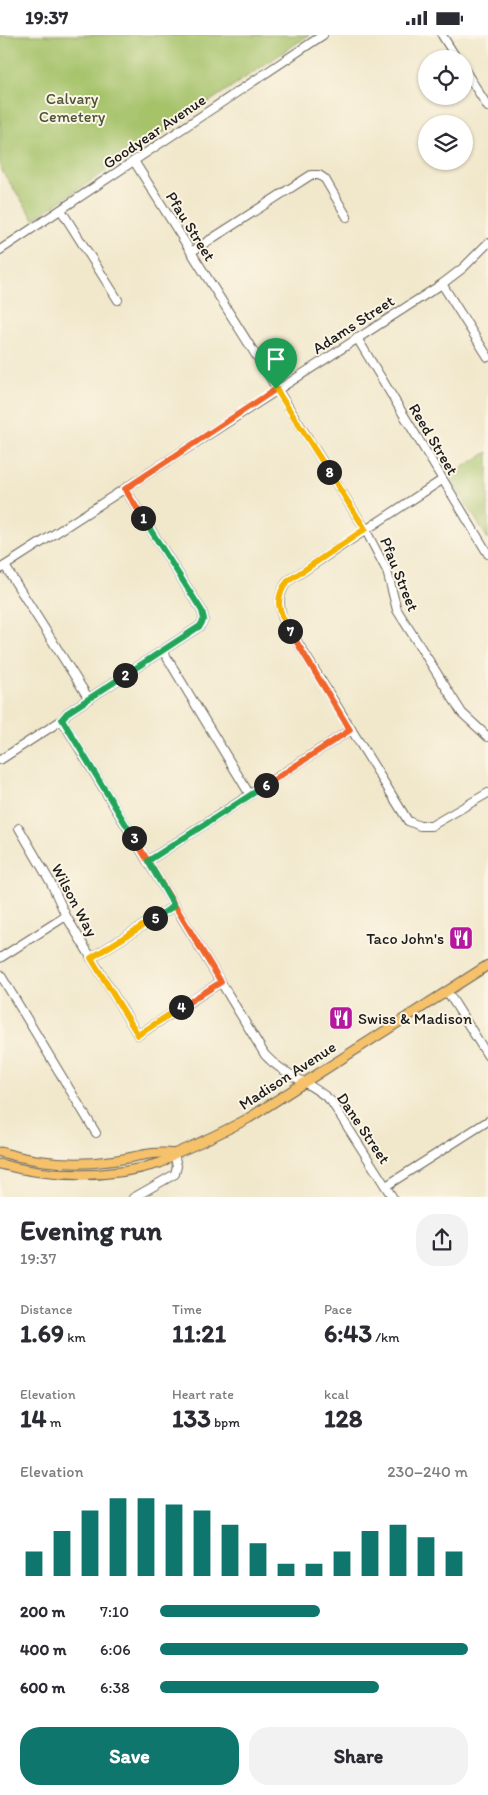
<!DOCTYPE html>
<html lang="en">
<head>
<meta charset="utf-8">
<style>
	:root { --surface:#fff; --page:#f2f2f3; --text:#2b2b33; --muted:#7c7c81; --accent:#0f766e }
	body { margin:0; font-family:Itim,sans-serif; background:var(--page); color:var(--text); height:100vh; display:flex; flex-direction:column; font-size:19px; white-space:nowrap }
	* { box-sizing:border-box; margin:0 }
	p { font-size:16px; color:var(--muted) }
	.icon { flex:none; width:28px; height:28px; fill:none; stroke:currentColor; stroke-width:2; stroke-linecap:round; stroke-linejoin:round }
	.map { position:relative; height:1162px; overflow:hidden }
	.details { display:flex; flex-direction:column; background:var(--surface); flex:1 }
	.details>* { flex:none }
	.fabs { position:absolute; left:418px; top:15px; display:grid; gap:10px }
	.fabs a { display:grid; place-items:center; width:55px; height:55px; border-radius:50%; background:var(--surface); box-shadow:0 1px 4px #0004; font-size:25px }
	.pin { position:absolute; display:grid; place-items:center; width:42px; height:42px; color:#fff; margin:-51px -21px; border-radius:50% 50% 50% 0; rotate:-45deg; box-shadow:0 0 5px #0007 }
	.pin .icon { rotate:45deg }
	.km { position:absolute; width:25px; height:25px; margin:-12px; border-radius:50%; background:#222; color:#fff; font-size:14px; line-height:25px; text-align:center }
	.round { display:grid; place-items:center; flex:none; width:52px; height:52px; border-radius:20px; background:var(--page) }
	.headline { display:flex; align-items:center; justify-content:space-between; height:85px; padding:0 20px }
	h1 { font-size:28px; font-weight:700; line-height:38px }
	.stats { display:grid; grid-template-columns:repeat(3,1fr); gap:8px; height:85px; padding:5px 20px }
	.stats div { display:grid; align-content:center }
	.stats b { font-size:25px; font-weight:700 }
	.stats small { font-size:14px; font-weight:400 }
	.stats p { font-size:14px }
	.chart { height:140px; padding:10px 20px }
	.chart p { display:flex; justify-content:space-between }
	.chart svg { width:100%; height:90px; margin-top:5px; stroke:var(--accent); stroke-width:6 }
	.primary-button { display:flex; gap:10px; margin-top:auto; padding:10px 20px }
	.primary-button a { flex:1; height:58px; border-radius:20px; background:var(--accent); color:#fff; font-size:20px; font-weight:700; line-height:58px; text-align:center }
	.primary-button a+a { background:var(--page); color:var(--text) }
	ul { padding:0 20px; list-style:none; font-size:16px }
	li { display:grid; grid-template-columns:80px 60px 1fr; align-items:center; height:38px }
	li i { height:12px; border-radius:6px; background:var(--accent) }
	.status { display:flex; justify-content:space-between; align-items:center; height:35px; padding:0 25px; background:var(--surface); direction:ltr }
	.status svg { height:14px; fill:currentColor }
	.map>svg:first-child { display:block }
	.green { fill:#a6c36a; stroke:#617043 }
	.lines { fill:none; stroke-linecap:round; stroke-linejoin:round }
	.minor-casing { stroke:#67635a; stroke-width:10 }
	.major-casing { stroke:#67635a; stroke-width:11 }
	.minor { stroke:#fff; stroke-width:8 }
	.major { stroke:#f5c16b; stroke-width:9 }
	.split-1-casing { stroke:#fff; stroke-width:10 }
	.split-2-casing { stroke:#fff; stroke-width:10 }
	.split-3-casing { stroke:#fff; stroke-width:10 }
	.split-4-casing { stroke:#fff; stroke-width:10 }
	.split-5-casing { stroke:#fff; stroke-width:10 }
	.split-6-casing { stroke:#fff; stroke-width:10 }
	.split-7-casing { stroke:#fff; stroke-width:10 }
	.split-8-casing { stroke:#fff; stroke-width:10 }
	.split-9-casing { stroke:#fff; stroke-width:10 }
	.split-1 { stroke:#f0652b; stroke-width:6 }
	.split-2 { stroke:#22a559; stroke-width:6 }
	.split-3 { stroke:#22a559; stroke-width:6 }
	.split-4 { stroke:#f0652b; stroke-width:6 }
	.split-5 { stroke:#f5b400; stroke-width:6 }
	.split-6 { stroke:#22a559; stroke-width:6 }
	.split-7 { stroke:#f0652b; stroke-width:6 }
	.split-8 { stroke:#f5b400; stroke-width:6 }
	.split-9 { stroke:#f5b400; stroke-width:6 }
	.labels { text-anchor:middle; stroke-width:4; stroke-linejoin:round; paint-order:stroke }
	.park-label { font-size:16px; fill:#4c5637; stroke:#fcf5e5 }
	.street-label { font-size:16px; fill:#1c1c1c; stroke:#fcf5e5 }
	.poi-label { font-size:16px; fill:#1c1c1c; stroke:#fcf5e5; text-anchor:end }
</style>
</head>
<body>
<div class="status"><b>19:37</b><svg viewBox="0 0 49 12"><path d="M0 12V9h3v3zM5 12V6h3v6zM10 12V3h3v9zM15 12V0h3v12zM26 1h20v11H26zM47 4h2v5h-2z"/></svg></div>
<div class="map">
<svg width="488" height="1163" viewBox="0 0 488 1163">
	<rect width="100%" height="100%" fill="#fcf5e5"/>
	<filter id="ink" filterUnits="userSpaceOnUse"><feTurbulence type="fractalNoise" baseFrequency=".02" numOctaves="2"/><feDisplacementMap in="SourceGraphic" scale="10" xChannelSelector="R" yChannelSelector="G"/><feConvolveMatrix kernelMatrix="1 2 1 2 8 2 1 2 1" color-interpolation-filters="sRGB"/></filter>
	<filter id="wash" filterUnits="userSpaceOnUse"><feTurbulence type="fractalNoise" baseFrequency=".0096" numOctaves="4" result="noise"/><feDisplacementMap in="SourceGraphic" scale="20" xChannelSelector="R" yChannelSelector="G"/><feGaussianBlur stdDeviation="1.12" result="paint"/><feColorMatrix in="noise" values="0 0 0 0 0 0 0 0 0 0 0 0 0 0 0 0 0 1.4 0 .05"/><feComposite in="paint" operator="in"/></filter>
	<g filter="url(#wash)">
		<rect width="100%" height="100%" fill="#f1e8cc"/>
		<g class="green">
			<polygon points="0,0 309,0 34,184 0,133"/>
			<polygon points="488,417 488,504 449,441"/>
		</g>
	</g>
	<g filter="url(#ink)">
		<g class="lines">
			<defs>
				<g id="minor">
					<polyline points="442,0 457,24"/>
					<polyline points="464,34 488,72"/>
					<polyline points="134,126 365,494 387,536 397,575 462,678 488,702"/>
					<polyline points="61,175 118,265"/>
					<polyline points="0,215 323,0"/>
					<polyline points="191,217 311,140 319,140 325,144 347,182"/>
					<polyline points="442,249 488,322"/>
					<polyline points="357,303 488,519"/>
					<path d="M442,445L288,546C278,558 278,569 283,584L408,786L420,791H431L488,758"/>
					<polyline points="5,531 89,664"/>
					<polyline points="0,534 442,249 463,233 488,208"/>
					<polyline points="163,616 250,760"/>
					<path d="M62,685L265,1020C283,1040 311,1047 331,1066L393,1163"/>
					<polyline points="0,725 62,685 67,678 200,591 204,584 202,576 125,454"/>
					<polyline points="19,793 51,848 66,881 138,1000 221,947"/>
					<polyline points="148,826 350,695"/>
					<polyline points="0,923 66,881"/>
					<polyline points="91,923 174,871"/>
					<polyline points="0,939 96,1098"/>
					<polyline points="447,956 488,1021"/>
					<polyline points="386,1151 488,1086"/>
					<polyline points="133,1163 175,1139 177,1131 174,1119"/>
				</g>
				<g id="major">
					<path d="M0,1117C35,1127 73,1131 109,1126C131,1124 152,1115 174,1119"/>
					<path d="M0,1129C51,1143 109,1144 160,1128C166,1126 170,1120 176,1118C202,1107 225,1096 249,1083L488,930"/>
				</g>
			</defs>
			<use href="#minor" class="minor-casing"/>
			<use href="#major" class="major-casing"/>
			<use href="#minor" class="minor"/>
			<use href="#major" class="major"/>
		</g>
	</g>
	<g class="lines" filter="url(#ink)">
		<defs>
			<polyline id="split-1" points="143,483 125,454 276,354"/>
			<polyline id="split-2" points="125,640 200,591 204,584 202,576 143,483"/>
			<polyline id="split-3" points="125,640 67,678 62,684 134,803"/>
			<polyline id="split-4" points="134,803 221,947 181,972"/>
			<polyline id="split-5" points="155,883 91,923 138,1000 181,972"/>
			<polyline id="split-6" points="155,883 174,871 148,826 266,750"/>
			<polyline id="split-7" points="266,750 350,695 290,596"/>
			<path id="split-8" d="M290,596C279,578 273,563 288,546L365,494L329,437"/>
			<polyline id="split-9" points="276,354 329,437"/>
		</defs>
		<use href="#split-1" class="split-1-casing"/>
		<use href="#split-2" class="split-2-casing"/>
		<use href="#split-3" class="split-3-casing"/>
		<use href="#split-4" class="split-4-casing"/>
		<use href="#split-5" class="split-5-casing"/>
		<use href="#split-6" class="split-6-casing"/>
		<use href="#split-7" class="split-7-casing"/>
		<use href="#split-8" class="split-8-casing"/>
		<use href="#split-9" class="split-9-casing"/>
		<use href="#split-1" class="split-1"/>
		<use href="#split-2" class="split-2"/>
		<use href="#split-3" class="split-3"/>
		<use href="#split-4" class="split-4"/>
		<use href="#split-5" class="split-5"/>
		<use href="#split-6" class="split-6"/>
		<use href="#split-7" class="split-7"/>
		<use href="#split-8" class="split-8"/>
		<use href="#split-9" class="split-9"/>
	</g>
	<defs>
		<symbol id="restaurant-square" viewBox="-11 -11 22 22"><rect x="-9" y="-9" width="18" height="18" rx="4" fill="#b5179e" stroke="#fcf5e5"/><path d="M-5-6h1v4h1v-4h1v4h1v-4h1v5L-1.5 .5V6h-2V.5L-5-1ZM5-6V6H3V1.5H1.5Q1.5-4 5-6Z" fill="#fff"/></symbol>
	</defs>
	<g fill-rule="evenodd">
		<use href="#restaurant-square" x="447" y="889" width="28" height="28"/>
		<use href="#restaurant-square" x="327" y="969" width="28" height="28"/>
	</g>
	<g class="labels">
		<g class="park-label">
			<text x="72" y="69">Calvary<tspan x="72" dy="18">Cemetery</tspan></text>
		</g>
		<g class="street-label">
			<text transform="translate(154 96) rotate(-34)" y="6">Goodyear Avenue</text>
			<text transform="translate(191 191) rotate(58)" y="6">Pfau Street</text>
			<text transform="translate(353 289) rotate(-33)" y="6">Adams Street</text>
			<text transform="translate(434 404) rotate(59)" y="6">Reed Street</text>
			<text transform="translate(400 539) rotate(68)" y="6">Pfau Street</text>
			<text transform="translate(75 865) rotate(62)" y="6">Wilson Way</text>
			<text transform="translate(287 1040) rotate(-33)" y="6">Madison Avenue</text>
			<text transform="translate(364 1093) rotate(56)" y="6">Dane Street</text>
		</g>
		<g class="poi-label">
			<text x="444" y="909">Taco John's</text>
			<text x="358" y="989" text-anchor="start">Swiss &amp; Madison</text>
		</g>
	</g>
</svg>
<div class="fabs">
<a><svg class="icon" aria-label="locate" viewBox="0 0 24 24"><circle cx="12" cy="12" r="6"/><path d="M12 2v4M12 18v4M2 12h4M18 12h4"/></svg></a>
<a><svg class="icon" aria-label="layers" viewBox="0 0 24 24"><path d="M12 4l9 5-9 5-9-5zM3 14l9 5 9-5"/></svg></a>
</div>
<div class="pin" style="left:276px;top:354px;background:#1e9e55"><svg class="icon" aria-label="arrive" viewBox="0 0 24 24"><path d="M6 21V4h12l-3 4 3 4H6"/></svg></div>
<b class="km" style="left:143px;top:483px">1</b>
<b class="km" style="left:125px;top:640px">2</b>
<b class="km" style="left:134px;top:803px">3</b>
<b class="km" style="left:181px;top:972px">4</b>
<b class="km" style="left:155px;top:883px">5</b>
<b class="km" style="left:266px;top:750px">6</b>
<b class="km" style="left:290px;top:596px">7</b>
<b class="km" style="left:329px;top:437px">8</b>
</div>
<section class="details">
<div class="headline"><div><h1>Evening run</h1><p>19:37</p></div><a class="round"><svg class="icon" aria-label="share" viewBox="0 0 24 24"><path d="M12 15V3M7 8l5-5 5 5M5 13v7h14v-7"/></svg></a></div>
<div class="stats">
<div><p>Distance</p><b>1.69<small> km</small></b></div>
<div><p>Time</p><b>11:21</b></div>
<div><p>Pace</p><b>6:43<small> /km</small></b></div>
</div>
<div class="stats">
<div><p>Elevation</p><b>14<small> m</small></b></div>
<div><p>Heart rate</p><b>133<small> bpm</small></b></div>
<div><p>kcal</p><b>128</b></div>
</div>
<div class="chart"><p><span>Elevation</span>230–240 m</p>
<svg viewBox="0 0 160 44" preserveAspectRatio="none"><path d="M5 44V32M15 44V22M25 44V12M35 44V6M45 44V6M55 44V9M65 44V12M75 44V19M85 44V28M95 44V38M105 44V38M115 44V32M125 44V22M135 44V19M145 44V25M155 44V32"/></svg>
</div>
<ul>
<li><b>200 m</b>7:10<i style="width:52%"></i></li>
<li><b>400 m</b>6:06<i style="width:100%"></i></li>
<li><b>600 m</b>6:38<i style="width:71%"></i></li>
</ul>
<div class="primary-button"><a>Save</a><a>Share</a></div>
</section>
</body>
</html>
